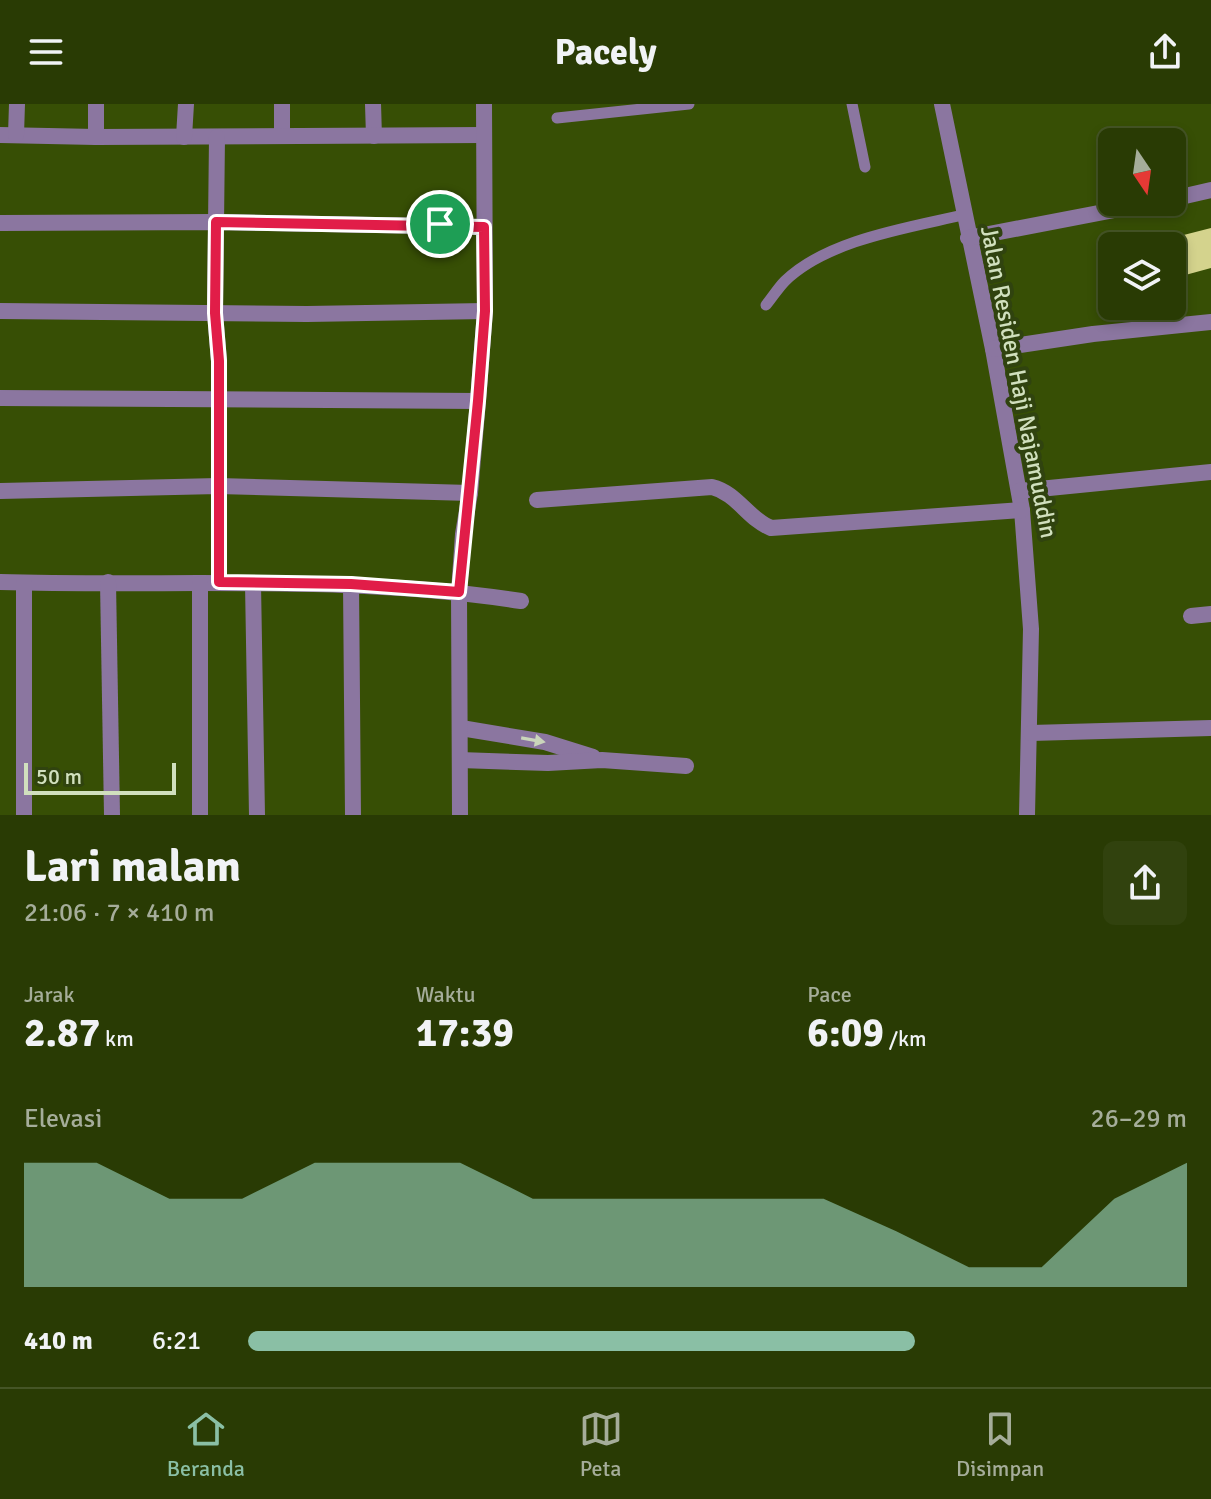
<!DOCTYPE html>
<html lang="id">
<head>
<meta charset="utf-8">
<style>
	:root { --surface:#293b04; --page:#31420e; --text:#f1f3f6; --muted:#a5ad9a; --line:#455526; --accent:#8abfa5 }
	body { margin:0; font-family:Signika,sans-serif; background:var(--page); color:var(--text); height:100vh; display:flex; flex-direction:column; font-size:30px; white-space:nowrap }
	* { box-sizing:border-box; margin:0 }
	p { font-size:26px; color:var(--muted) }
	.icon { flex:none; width:44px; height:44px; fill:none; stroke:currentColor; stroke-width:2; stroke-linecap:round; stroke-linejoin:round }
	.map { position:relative; height:711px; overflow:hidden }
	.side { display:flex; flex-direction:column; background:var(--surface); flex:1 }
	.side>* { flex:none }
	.needle { width:52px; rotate:167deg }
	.buttons { position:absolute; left:1098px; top:24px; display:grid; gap:16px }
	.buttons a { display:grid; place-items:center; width:88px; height:88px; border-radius:12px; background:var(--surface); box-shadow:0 4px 12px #0003,0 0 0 2px var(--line); font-size:40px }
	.scale { position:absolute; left:24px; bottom:20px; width:152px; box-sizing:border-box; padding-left:8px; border:4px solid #d1e0be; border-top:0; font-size:22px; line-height:28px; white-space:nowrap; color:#d1e0be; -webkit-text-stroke:6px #30430f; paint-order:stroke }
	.pin { position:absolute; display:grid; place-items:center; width:68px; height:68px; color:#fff; margin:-34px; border:4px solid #fff; border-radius:50%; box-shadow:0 2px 8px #0007 }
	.round { display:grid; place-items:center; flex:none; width:84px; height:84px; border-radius:12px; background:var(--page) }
	.headline { display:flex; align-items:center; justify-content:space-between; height:136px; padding:0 24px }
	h1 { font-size:44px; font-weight:700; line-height:60px }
	.figures { display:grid; grid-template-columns:repeat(3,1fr); gap:12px; height:136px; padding:8px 24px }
	.figures div { display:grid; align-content:center }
	.figures b { font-size:40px; font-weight:700 }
	.figures small { font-size:22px; font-weight:400 }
	.figures p { font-size:22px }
	.chart { height:224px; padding:16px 24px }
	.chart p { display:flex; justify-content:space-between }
	.chart svg { width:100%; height:144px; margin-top:8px; fill:var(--accent); opacity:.7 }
	ul { padding:0 24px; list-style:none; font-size:26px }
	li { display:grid; grid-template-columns:128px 96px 1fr; align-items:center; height:60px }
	li i { height:20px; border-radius:10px; background:var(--accent) }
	header { display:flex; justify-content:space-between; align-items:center; height:104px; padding:0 24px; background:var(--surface); font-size:36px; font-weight:700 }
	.menu { display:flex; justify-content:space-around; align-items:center; height:112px; border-top:2px solid var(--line); background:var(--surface); font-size:22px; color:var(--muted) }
	.menu a { display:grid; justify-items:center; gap:4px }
	.menu .on { color:var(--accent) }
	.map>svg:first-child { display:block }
	.building { fill:#d4d38d }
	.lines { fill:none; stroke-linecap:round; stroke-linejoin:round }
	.lane { stroke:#8b76a0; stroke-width:11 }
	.street { stroke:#8b76a0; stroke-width:16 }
	.oneway { fill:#cad5bb }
	.route-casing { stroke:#fff; stroke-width:16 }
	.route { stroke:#e11d48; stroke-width:10 }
	.labels { text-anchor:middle; stroke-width:8; stroke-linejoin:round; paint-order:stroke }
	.street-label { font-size:24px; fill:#d1e0be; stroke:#30430f }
</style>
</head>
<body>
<header><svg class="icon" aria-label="menu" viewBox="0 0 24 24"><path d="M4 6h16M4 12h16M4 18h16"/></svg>Pacely<svg class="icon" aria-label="share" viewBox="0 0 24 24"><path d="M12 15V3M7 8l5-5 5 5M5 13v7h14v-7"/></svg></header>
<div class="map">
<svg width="1211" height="711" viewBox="0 0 1211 711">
	<rect width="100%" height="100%" fill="#374f05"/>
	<polygon class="building" points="1211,124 1211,164 1178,173 1168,135"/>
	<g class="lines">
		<g class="lane">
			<polyline points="852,0 865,63"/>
			<polyline points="557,14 689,0"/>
			<path d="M766,201C772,194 778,184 785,177C827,136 907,124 963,111"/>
		</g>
		<g class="street">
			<polyline points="282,0 282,30"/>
			<polyline points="373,0 374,32"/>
			<polyline points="942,0 993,245 1022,406 1031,525 1027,711"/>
			<polyline points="0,31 96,33 484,31"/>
			<polyline points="16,31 17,0"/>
			<polyline points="96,33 96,0"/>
			<polyline points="184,33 186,0"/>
			<polyline points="217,33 215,209 219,257 219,478"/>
			<polyline points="1172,95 1211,86"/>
			<polyline points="0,119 216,118 484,123"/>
			<polyline points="968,134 1156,98"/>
			<polyline points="0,207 307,210 485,207"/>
			<polyline points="993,245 1093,230 1211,218"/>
			<polyline points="0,294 478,297"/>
			<polyline points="0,387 218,382 470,389"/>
			<polyline points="1019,387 1211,368"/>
			<path d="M537,396L712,383C737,389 748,415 771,424L1022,406"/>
			<path d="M0,478C174,483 348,470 521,497"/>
			<polyline points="108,478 112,711"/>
			<polyline points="253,480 257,711"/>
			<polyline points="351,480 353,711"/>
			<polyline points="1191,512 1211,510"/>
			<polyline points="461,624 545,638 593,653"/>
			<polyline points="1031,629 1211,624"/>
			<polyline points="460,656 548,659 602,656 686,662"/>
			<polyline points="24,711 24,479"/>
			<polyline points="200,711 200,480"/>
			<polyline points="460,711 459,488 463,430 470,389 478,297 485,207 484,0"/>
		</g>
	</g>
	<defs><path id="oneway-solid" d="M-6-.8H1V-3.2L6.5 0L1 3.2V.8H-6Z" transform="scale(2)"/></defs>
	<use class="oneway" href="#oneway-solid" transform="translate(533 636) rotate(10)"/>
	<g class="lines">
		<defs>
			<polygon id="route" points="216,118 484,123 485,207 478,297 459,488 351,480 219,478 219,257 215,209"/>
		</defs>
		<use href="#route" class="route-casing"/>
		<use href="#route" class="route"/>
	</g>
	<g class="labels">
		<g class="street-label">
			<text transform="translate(1019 278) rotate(79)" y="8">Jalan Residen Haji Najamuddin</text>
		</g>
	</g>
</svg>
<div class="buttons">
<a><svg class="needle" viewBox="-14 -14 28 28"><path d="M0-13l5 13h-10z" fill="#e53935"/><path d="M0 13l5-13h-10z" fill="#a5ad9a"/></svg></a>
<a><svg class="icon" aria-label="layers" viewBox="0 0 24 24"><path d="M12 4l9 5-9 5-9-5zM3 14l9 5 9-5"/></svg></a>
</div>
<div class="scale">50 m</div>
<div class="pin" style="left:440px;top:120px;background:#1e9e55"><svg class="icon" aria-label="arrive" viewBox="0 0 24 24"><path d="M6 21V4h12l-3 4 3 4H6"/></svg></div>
</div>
<section class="side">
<div class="headline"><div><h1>Lari malam</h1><p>21:06 · 7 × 410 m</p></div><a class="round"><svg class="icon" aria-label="share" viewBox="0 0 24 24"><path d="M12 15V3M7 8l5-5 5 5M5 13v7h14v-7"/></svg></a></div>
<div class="figures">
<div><p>Jarak</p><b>2.87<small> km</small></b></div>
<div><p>Waktu</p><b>17:39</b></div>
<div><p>Pace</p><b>6:09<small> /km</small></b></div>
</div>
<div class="chart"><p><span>Elevasi</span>26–29 m</p>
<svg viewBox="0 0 160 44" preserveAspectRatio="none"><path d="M0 44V6L10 6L20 17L30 17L40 6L50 6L60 6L70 17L80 17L90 17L100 17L110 17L120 27L130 38L140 38L150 17L160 6V44z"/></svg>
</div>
<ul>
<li><b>410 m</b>6:21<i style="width:71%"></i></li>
</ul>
</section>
<nav class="menu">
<a class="on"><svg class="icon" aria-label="home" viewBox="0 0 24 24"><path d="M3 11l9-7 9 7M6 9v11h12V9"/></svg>Beranda</a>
<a><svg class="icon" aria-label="map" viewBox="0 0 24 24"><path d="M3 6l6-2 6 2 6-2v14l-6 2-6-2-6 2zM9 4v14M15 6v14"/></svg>Peta</a>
<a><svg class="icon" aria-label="saved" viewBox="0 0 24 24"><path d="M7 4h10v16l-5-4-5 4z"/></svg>Disimpan</a>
</nav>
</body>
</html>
